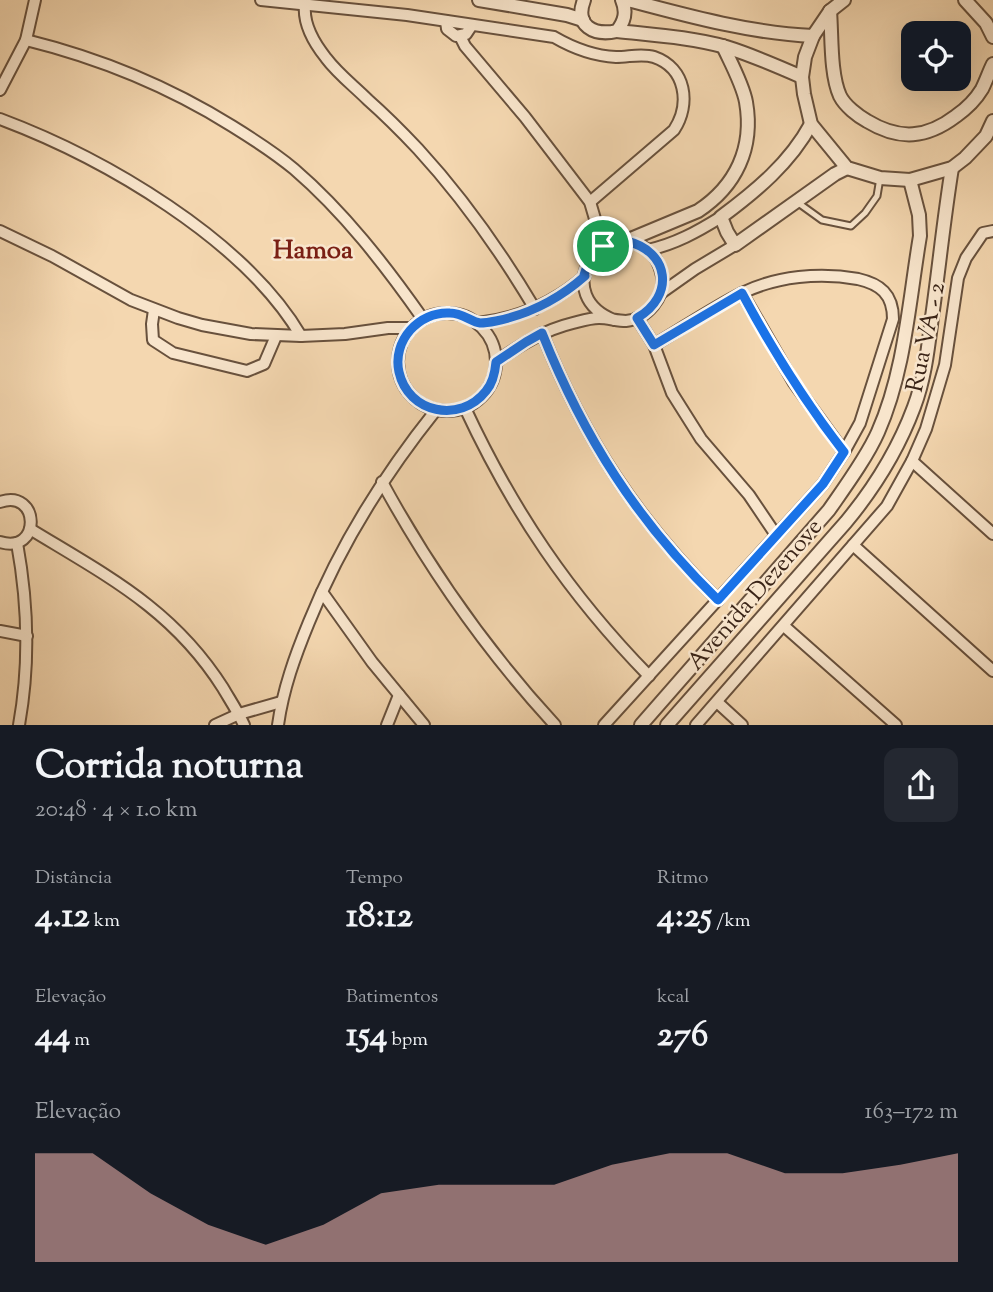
<!DOCTYPE html>
<html lang="pt">
<head>
<meta charset="utf-8">
<style>
	:root { --surface:#171b24; --page:#242831; --text:#f1f3f6; --muted:#9ea1a6; --accent:#c59692 }
	body { margin:0; font-family:"Sorts Mill Goudy",serif; background:var(--page); color:var(--text); height:100vh; display:flex; flex-direction:column; font-size:26px; white-space:nowrap }
	* { box-sizing:border-box; margin:0 }
	p { font-size:23px; color:var(--muted) }
	.icon { flex:none; width:38px; height:38px; fill:none; stroke:currentColor; stroke-width:2; stroke-linecap:round; stroke-linejoin:round }
	.map { position:relative; height:725px; overflow:hidden }
	.sheet { display:flex; flex-direction:column; background:var(--surface); flex:1 }
	.sheet>* { flex:none }
	.buttons { position:absolute; left:901px; top:21px; display:grid; gap:14px }
	.buttons a { display:grid; place-items:center; width:70px; height:70px; border-radius:14px; background:var(--surface); box-shadow:0 7px 28px #0002; font-size:35px }
	.pin { position:absolute; display:grid; place-items:center; width:60px; height:60px; color:#fff; margin:-30px; border:4px solid #fff; border-radius:50%; box-shadow:0 2px 7px #0007 }
	.round { display:grid; place-items:center; flex:none; width:74px; height:74px; border-radius:14px; background:var(--page) }
	.headline { display:flex; align-items:center; justify-content:space-between; height:119px; padding:0 35px }
	h1 { font-size:38px; font-weight:700; line-height:52px }
	.figures { display:grid; grid-template-columns:repeat(3,1fr); gap:10px; height:119px; padding:7px 35px }
	.figures div { display:grid; align-content:center }
	.figures b { font-size:35px; font-weight:700 }
	.figures small { font-size:19px; font-weight:400 }
	.figures p { font-size:19px }
	.chart { height:196px; padding:14px 35px }
	.chart p { display:flex; justify-content:space-between }
	.chart svg { width:100%; height:126px; margin-top:7px; fill:var(--accent); opacity:.7 }
	.map>svg:first-child { display:block }
	.lines { fill:none; stroke-linecap:round; stroke-linejoin:round }
	.service-casing { stroke:#68513d; stroke-width:9 }
	.minor-casing { stroke:#68513d; stroke-width:14 }
	.tertiary-casing { stroke:#68513d; stroke-width:16 }
	.service { stroke:#f8e5cc; stroke-width:5 }
	.minor { stroke:#f8e5cc; stroke-width:10 }
	.tertiary { stroke:#f8e5cc; stroke-width:12 }
	.route-casing { stroke:#fff; stroke-width:14 }
	.route { stroke:#1a73e8; stroke-width:9 }
	.labels { text-anchor:middle; stroke-width:5; stroke-linejoin:round; paint-order:stroke }
	.street-label { font-size:24px; fill:#3a2417; stroke:#f8e5cc }
	.neighbourhood-label { font-size:26px; font-weight:bold; fill:#7a1f14; stroke:#f8e5cc }
</style>
</head>
<body>
<div class="map">
<svg width="993" height="725" viewBox="0 0 993 725">
	<rect width="100%" height="100%" fill="#f4d7b0"/>
	<filter id="stains"><feTurbulence type="fractalNoise" baseFrequency=".00286" numOctaves="4"/><feColorMatrix values="0 0 0 0 .2 0 0 0 0 .09 0 0 0 0 .02 0 0 0 .5 -.17"/></filter>
	<radialGradient id="worn" r=".72"><stop offset=".6" stop-color="#630" stop-opacity="0"/><stop offset="1" stop-color="#630" stop-opacity=".3"/></radialGradient>
	<g class="lines">
		<defs>
			<polyline id="service" points="797,202 822,220 851,226 865,213 877,196 880,178"/>
			<g id="minor">
				<path d="M261,0L407,15L554,37C573,48 594,56 616,57C629,57 642,53 654,57C686,68 691,104 674,130L590,202"/>
				<path d="M305,5C303,24 314,43 326,58C338,74 354,86 368,100C385,115 402,132 418,149C463,198 501,252 535,309"/>
				<polyline points="446,21 447,29 456,36 466,34 472,25"/>
				<polyline points="460,36 465,46 525,117 590,202 603,246"/>
				<path d="M26,40C99,58 168,86 232,126C253,139 275,153 294,169C344,212 385,265 423,319"/>
				<polyline points="0,90 26,40 35,0"/>
				<path d="M0,119C104,158 244,239 301,336"/>
				<polyline points="0,231 52,256 131,300 178,318 202,325 251,334 301,336 345,334 388,328 411,328"/>
				<path d="M648,250C675,244 697,232 721,217"/>
				<polyline points="661,293 695,269 735,245"/>
				<polyline points="742,293 794,383 844,452"/>
				<polyline points="154,310 152,324 153,340 173,353 247,371 264,364 276,336"/>
				<circle cx="447" cy="362" r="49"/>
				<polyline points="637,318 654,345 672,393 701,439 749,495 776,535"/>
				<path d="M478,323C520,318 554,303 585,276L584,275"/>
				<path d="M542,333C584,438 637,520 718,600"/>
				<path d="M496,362C520,345 544,330 573,323C581,321 590,318 599,318C608,318 617,321 626,321C647,319 666,297 662,276C659,262 654,253 642,246C595,221 553,296 614,320"/>
				<path d="M465,408C513,511 569,594 649,676"/>
				<polyline points="912,461 993,534"/>
				<path d="M382,482C430,570 487,651 555,725"/>
				<path d="M0,502C40,488 42,555 0,542"/>
				<path d="M30,529C107,576 173,609 223,688C230,700 238,712 244,725"/>
				<path d="M17,543C28,603 30,664 19,725"/>
				<polyline points="853,545 993,671"/>
				<polyline points="322,592 372,662 424,725"/>
				<polyline points="784,626 896,725"/>
				<polyline points="0,631 27,636"/>
				<polyline points="717,702 742,725"/>
				<polyline points="215,725 239,714 281,702"/>
				<path d="M278,725C283,689 295,656 309,622C340,545 384,475 436,410"/>
				<polyline points="387,725 399,695"/>
				<path d="M604,725L823,484L844,452L860,423L893,319C893,294 880,284 858,279C820,272 777,276 742,293C712,308 683,328 654,345"/>
				<polyline points="696,725 887,506 912,461 926,429 945,365 958,278 966,258 983,233 993,231"/>
			</g>
			<g id="tertiary">
				<polyline points="479,0 567,15 583,20"/>
				<path d="M584,0C574,26 594,36 617,31C625,21 627,12 622,0"/>
				<path d="M628,0C688,16 750,33 813,36"/>
				<polyline points="844,0 830,11 813,36 805,57 802,77 804,94 811,124 847,168 880,178 910,180 952,168 965,158 986,136 993,121"/>
				<polyline points="965,0 986,23 993,37"/>
				<path d="M830,11C832,35 830,74 840,96C845,106 858,116 867,121C900,141 927,138 956,116C966,109 976,99 982,89C986,81 989,72 993,64"/>
				<path d="M617,31C653,35 690,37 726,47C752,55 777,66 802,77"/>
				<path d="M811,124C790,163 756,191 721,217L727,232L735,245L835,174L847,168"/>
				<path d="M626,241L698,211C736,186 754,148 746,102C743,85 731,63 723,46"/>
				<path d="M641,725L829,510C845,487 867,457 878,432C905,371 909,301 920,236L919,215L910,180"/>
				<path d="M667,725L846,522C875,487 898,450 914,407C925,378 928,348 932,317C939,268 944,217 952,168"/>
			</g>
		</defs>
		<use href="#service" class="service-casing"/>
		<use href="#minor" class="minor-casing"/>
		<use href="#tertiary" class="tertiary-casing"/>
		<use href="#service" class="service"/>
		<use href="#minor" class="minor"/>
		<use href="#tertiary" class="tertiary"/>
	</g>
	<g class="lines">
		<defs>
			<path id="route" d="M626,241C670,251 675,296 637,318L654,345L742,293C772,349 805,402 844,452L823,484L718,600C637,521 584,438 542,333L526,342L496,362C495,373 493,383 486,391C460,424 408,413 399,372C392,341 419,311 450,313C462,313 472,322 480,323C485,323 491,322 496,321C530,314 559,299 585,276L584,275C591,252 602,243 626,241Z"/>
		</defs>
		<use href="#route" class="route-casing"/>
		<use href="#route" class="route"/>
	</g>
	<g class="labels">
		<g class="street-label">
			<text transform="translate(925 337) rotate(-78)" y="8">Rua VA - 2</text>
			<text transform="translate(754 594) rotate(-49)" y="8">Avenida Dezenove</text>
		</g>
		<g class="neighbourhood-label">
			<text x="313" y="258">Hamoa</text>
		</g>
	</g>
	<rect width="100%" height="100%" filter="url(#stains)"/>
	<rect width="100%" height="100%" fill="url(#worn)"/>
</svg>
<div class="buttons">
<a><svg class="icon" aria-label="locate" viewBox="0 0 24 24"><circle cx="12" cy="12" r="6"/><path d="M12 2v4M12 18v4M2 12h4M18 12h4"/></svg></a>
</div>
<div class="pin" style="left:603px;top:246px;background:#1e9e55"><svg class="icon" aria-label="arrive" viewBox="0 0 24 24"><path d="M6 21V4h12l-3 4 3 4H6"/></svg></div>
</div>
<section class="sheet">
<div class="headline"><div><h1>Corrida noturna</h1><p>20:48 · 4 × 1.0 km</p></div><a class="round"><svg class="icon" aria-label="share" viewBox="0 0 24 24"><path d="M12 15V3M7 8l5-5 5 5M5 13v7h14v-7"/></svg></a></div>
<div class="figures">
<div><p>Distância</p><b>4.12<small> km</small></b></div>
<div><p>Tempo</p><b>18:12</b></div>
<div><p>Ritmo</p><b>4:25<small> /km</small></b></div>
</div>
<div class="figures">
<div><p>Elevação</p><b>44<small> m</small></b></div>
<div><p>Batimentos</p><b>154<small> bpm</small></b></div>
<div><p>kcal</p><b>276</b></div>
</div>
<div class="chart"><p><span>Elevação</span>163–172 m</p>
<svg viewBox="0 0 160 44" preserveAspectRatio="none"><path d="M0 44V6L10 6L20 20L30 31L40 38L50 31L60 20L70 17L80 17L90 17L100 10L110 6L120 6L130 13L140 13L150 10L160 6V44z"/></svg>
</div>
</section>
</body>
</html>
